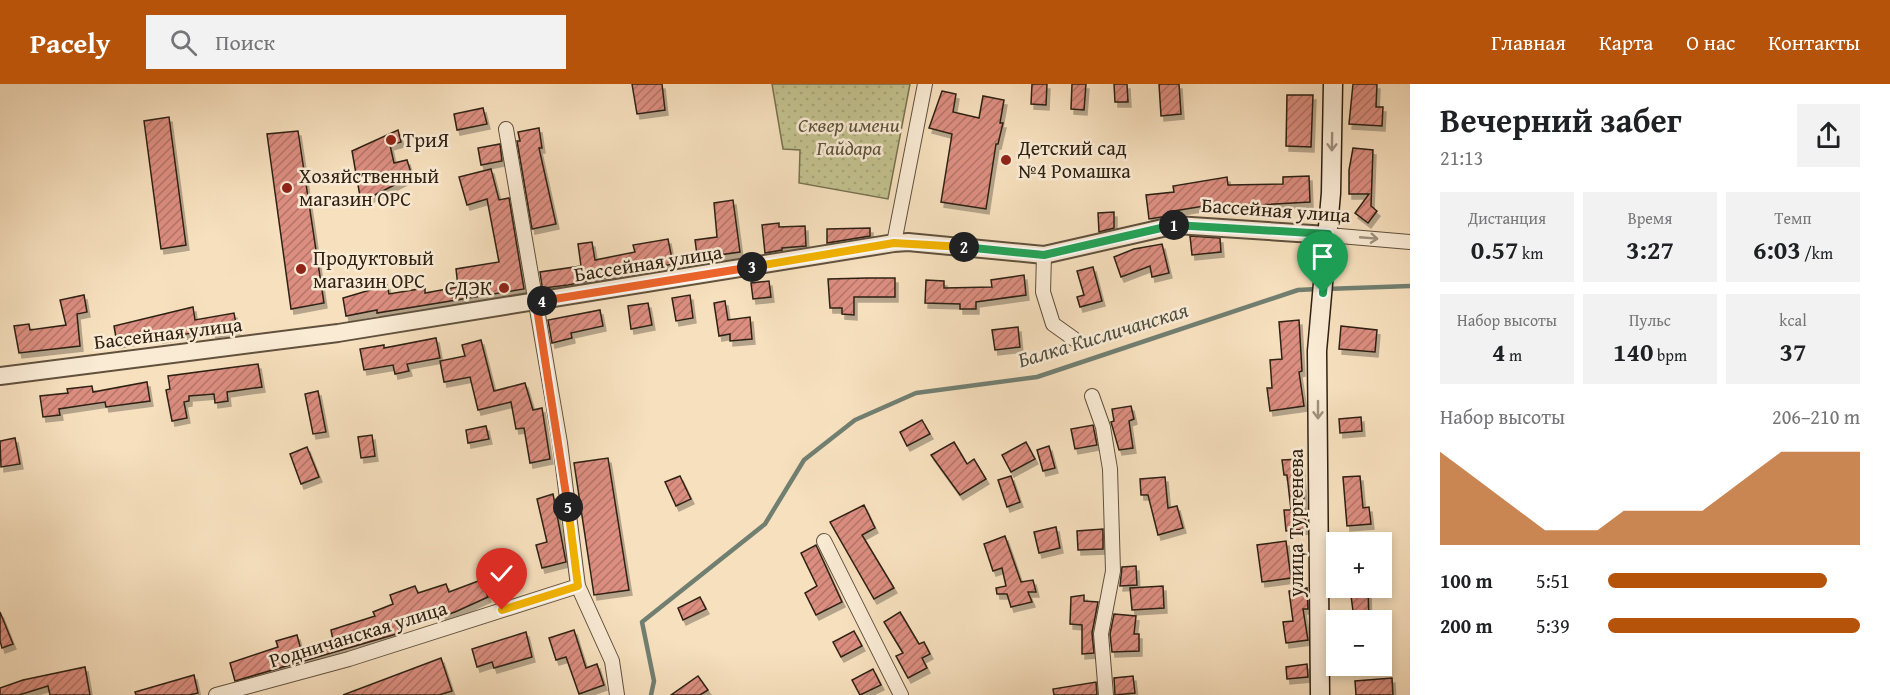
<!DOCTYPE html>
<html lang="ru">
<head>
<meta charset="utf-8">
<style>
	:root { --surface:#fff; --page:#f2f2f2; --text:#202124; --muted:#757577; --accent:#b45309 }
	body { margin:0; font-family:"Gentium Book Plus",serif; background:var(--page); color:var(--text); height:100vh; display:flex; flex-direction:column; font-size:22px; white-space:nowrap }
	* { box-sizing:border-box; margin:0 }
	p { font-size:20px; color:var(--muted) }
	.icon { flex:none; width:33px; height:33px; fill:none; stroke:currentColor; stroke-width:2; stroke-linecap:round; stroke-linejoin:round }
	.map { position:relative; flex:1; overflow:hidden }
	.drawer { display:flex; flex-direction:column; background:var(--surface); width:480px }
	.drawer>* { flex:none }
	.fabs { position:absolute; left:1326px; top:448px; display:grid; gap:12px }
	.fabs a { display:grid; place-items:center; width:66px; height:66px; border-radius:0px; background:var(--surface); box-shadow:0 3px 9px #0003; font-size:30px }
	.pin { position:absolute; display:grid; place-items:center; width:51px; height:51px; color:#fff; margin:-62px -26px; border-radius:50% 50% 50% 0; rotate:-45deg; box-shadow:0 0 6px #0007 }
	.pin .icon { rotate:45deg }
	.km { position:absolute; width:30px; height:30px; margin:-15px; border-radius:50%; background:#222; color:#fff; font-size:16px; line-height:30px; text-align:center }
	.round { display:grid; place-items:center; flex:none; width:63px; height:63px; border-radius:0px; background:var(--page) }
	.headline { display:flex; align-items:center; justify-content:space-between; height:102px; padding:0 30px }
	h1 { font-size:33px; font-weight:700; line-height:45px }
	.figures { display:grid; grid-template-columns:repeat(3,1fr); gap:9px; height:102px; padding:6px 30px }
	.figures div { display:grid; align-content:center; border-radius:0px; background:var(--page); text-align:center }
	.figures b { font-size:26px; font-weight:700 }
	.figures small { font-size:16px; font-weight:400 }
	.figures p { font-size:16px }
	.chart { height:168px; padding:12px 30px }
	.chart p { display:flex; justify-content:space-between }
	.chart svg { width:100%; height:108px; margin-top:6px; fill:var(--accent); opacity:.7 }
	ul { padding:0 30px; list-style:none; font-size:20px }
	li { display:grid; grid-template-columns:96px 72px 1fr; align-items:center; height:45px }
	li i { height:15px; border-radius:8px; background:var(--accent) }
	header { display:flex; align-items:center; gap:36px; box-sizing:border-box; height:84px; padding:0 30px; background:var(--accent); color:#fff }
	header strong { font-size:28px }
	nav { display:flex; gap:33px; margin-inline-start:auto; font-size:21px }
	.search { width:420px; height:54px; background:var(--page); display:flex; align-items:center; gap:15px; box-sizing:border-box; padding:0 21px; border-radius:0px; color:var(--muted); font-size:22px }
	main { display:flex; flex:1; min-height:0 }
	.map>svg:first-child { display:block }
	.park { fill:url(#park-dots); stroke:#787150; stroke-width:1.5 }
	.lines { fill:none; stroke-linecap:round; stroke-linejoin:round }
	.stream { stroke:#717f71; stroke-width:4.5 }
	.building { fill:url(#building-hatch); stroke:#2e2113; stroke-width:1.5; filter:url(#shadow) }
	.minor-casing { stroke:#60513e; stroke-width:16 }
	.tertiary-casing { stroke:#60513e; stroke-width:20 }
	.secondary-casing { stroke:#2e2113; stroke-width:21 }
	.minor { stroke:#faebd5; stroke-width:14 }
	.tertiary { stroke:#faebd5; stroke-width:16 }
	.secondary { stroke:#faebd5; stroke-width:18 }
	.oneway { stroke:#9e907e }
	.split-1-casing { stroke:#fff; stroke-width:12 }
	.split-2-casing { stroke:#fff; stroke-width:12 }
	.split-3-casing { stroke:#fff; stroke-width:12 }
	.split-4-casing { stroke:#fff; stroke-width:12 }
	.split-5-casing { stroke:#fff; stroke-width:12 }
	.split-6-casing { stroke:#fff; stroke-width:12 }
	.split-1 { stroke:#22a559; stroke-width:8 }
	.split-2 { stroke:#22a559; stroke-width:8 }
	.split-3 { stroke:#f5b400; stroke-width:8 }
	.split-4 { stroke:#f0652b; stroke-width:8 }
	.split-5 { stroke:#f0652b; stroke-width:8 }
	.split-6 { stroke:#f5b400; stroke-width:8 }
	.poi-dot { fill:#8f2418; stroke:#faebd5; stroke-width:2 }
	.labels { text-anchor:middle; stroke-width:5; stroke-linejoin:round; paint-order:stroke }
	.park-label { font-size:20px; font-style:italic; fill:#5a5138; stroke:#faebd5 }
	.poi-label { font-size:20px; fill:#2e2113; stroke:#faebd5; text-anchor:start }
	.street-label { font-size:20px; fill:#2e2113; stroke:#faebd5 }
	.water-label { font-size:21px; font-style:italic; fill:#4f5042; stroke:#faebd5 }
</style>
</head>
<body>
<header>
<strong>Pacely</strong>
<div class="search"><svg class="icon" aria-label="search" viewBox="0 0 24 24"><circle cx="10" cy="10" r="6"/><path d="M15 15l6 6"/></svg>Поиск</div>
<nav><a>Главная</a><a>Карта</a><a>О нас</a><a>Контакты</a></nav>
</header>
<main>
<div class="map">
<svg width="1410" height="611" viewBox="0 0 1410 611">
	<defs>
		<pattern id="park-dots" width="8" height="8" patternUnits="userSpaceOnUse" patternTransform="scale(1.5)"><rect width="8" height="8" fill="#c2c18e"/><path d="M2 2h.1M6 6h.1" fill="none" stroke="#a7a67a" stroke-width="1.8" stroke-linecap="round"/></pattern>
		<pattern id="building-hatch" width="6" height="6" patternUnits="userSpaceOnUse" patternTransform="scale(1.5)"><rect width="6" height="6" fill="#dc8e80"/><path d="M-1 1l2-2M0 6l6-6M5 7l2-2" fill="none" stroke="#b37468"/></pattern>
		<filter id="shadow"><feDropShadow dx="3" dy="5" stdDeviation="0" flood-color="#0004"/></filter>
	</defs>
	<rect width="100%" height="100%" fill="#f7e0be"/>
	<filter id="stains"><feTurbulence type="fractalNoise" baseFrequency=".00333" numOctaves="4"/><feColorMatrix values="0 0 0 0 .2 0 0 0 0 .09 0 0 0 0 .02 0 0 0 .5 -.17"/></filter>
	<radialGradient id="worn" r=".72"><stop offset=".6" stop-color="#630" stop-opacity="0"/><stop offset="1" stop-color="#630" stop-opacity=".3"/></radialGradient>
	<polygon class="park" points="772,0 910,0 888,115 799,99 800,66 783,65"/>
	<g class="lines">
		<g class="stream">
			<polyline points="1326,205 1410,202"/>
			<polyline points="651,611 654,597 642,538 765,440 804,376 855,336 916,309 1037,293 1298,206 1318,205"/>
		</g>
	</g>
	<g class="building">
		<polygon points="632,0 662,0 665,26 637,30"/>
		<polygon points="1032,0 1047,0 1046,21 1031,20"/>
		<polygon points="1072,0 1086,0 1084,26 1071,25"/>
		<polygon points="1114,0 1127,0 1128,18 1115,18"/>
		<polygon points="1159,0 1179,0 1181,30 1161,32"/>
		<polygon points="1353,0 1377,0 1376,23 1383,23 1382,42 1349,40"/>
		<polygon points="942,7 956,10 953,28 979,34 983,12 1004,16 1000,39 1003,39 998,60 996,60 986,125 941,118 952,50 929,44"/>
		<polygon points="1287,11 1313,11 1311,63 1286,62"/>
		<polygon points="483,24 487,40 457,46 454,30"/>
		<polygon points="169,33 186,161 161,165 144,37"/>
		<polygon points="539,44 542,64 539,64 556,140 532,145 517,57 520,57 518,48"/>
		<polygon points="398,46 401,58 390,61 394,79 407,76 412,92 361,118 352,67"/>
		<polygon points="298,47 324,219 291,225 267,50"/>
		<polygon points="500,60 502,77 481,81 478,64"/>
		<polygon points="1353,64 1373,66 1371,122 1377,127 1368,139 1355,129 1369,110 1349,110 1349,86"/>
		<polygon points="491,85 499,116 509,114 524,205 377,229 377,226 346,232 343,214 387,201 389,210 425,204 425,209 458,203 456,185 499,178 487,115 467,121 459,93"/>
		<polygon points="1309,92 1310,118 1205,124 1204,122 1168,128 1168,132 1149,135 1146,111 1174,108 1173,102 1227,93 1228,101 1283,100 1283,93"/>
		<polygon points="733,116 740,168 719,171 720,176 698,178 695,156 717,153 714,119"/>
		<polygon points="1114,128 1114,144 1099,148 1098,129"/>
		<polygon points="779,139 779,143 805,142 806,162 782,164 782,166 765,169 762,141"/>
		<polygon points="870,144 870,152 827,159 827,145"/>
		<polygon points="1190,152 1220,154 1221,168 1192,171"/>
		<polygon points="668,155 673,180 663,182 662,179 618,188 619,191 568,201 544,204 542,202 540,188 581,182 578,160 592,158 595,176 635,168 633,161"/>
		<polygon points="1162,160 1169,189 1152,193 1150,182 1121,193 1114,173 1134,165"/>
		<polygon points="1093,183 1102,217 1080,223 1077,213 1084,211 1077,187"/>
		<polygon points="1024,191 1026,211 976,218 976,225 960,225 960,220 925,219 926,196 944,197 944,204 992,203 991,196"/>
		<polygon points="867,194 895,194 895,213 854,213 854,231 842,230 842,224 830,224 828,195"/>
		<polygon points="769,197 771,213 753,215 751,199"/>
		<polygon points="84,211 87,228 77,230 80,262 19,269 14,242 29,240 30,246 66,241 60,216"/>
		<polygon points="690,211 693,234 676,237 672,214"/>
		<polygon points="725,217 728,236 750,233 752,255 730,257 730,250 719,252 714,219"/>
		<polygon points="648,219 652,241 631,245 628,222"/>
		<polygon points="193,223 195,236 234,229 237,245 213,249 212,246 160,254 160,251 117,259 114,242"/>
		<polygon points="600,226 603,242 571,249 572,254 552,259 548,236"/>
		<polygon points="1299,236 1302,287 1299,288 1304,322 1270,327 1267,304 1272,304 1270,276 1282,275 1279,238"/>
		<polygon points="1341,242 1377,246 1375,268 1339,265"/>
		<polygon points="1018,243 1020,263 995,266 992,246"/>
		<polygon points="436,254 440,274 407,280 409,287 395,290 393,281 364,286 360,265 384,261 384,264"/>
		<polygon points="481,256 494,307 525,299 533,326 542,324 550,375 530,379 524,344 516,345 511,318 478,326 470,293 444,298 440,277 465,272 462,261"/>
		<polygon points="258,280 262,303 227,308 228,317 215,319 214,310 189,312 189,317 184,318 187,334 172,337 166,306 170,305 168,292"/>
		<polygon points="147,298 150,317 106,323 105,318 59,325 60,331 43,333 40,312 68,309 67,305 92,302 93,308"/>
		<polygon points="318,307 326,348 313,350 305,310"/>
		<polygon points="1131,322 1134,335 1129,337 1133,364 1119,366 1111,338 1114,337 1112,325"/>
		<polygon points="1361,333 1362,347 1340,349 1339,335"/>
		<polygon points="922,336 930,350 907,362 900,348"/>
		<polygon points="1093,341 1097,361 1075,365 1071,345"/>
		<polygon points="486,342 489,355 468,359 466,346"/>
		<polygon points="372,351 375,372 361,374 358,353"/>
		<polygon points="15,354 20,380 1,383 0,357"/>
		<polygon points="954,358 967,380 974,375 986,395 960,411 931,371"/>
		<polygon points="1026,358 1035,375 1011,388 1002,371"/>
		<polygon points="1049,362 1055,384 1043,387 1037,366"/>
		<polygon points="307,363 319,393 301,400 290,370"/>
		<polygon points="608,374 629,506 594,511 574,379"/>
		<polygon points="1301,375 1306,445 1286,447 1284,426 1291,426 1287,391 1284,391 1282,376"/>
		<polygon points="680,392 691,415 676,422 665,398"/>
		<polygon points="1011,392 1020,418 1007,423 998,396"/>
		<polygon points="1360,392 1363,424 1369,423 1371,440 1347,442 1343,393"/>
		<polygon points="1165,393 1168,424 1177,422 1183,444 1158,451 1148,411 1141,411 1140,395"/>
		<polygon points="553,410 566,478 542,484 536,461 547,458 537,415"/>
		<polygon points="864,421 875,444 862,451 894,504 874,515 830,438"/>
		<polygon points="1056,443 1060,464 1039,469 1034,448"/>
		<polygon points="1103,445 1103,465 1078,466 1077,447"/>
		<polygon points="1005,452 1021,498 1033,496 1036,508 1028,508 1032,518 1011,523 1007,510 997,510 996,504 1006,502 1002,484 993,487 984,460"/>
		<polygon points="1286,457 1291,494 1262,498 1257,461"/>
		<polygon points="816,461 842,518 816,531 805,509 817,502 801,469"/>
		<polygon points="1136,482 1137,501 1120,502 1122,483"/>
		<polygon points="481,496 488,513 455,528 443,532 441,524 397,540 400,549 235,597 230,579 278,563 276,557 297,551 301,566 333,556 331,546 375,532 373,528 393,520 390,511 415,502 418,509 446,500 449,508"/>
		<polygon points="1163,502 1164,524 1132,526 1130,504"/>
		<polygon points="1307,504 1308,525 1303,525 1308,556 1286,559 1283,538 1293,537 1289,507"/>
		<polygon points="1350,504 1368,504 1369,537 1332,537 1331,530 1353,527"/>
		<polygon points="1084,511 1084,517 1098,518 1092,549 1094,569 1082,570 1082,541 1070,540 1071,513"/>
		<polygon points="700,513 706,525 683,536 678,524"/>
		<polygon points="0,528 13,560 2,564 0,557"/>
		<polygon points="900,528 919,560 924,558 930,570 922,574 927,584 908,594 896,572 903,569 884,538"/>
		<polygon points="1114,530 1136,532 1134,550 1139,550 1139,567 1112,568 1110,550"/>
		<polygon points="574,546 586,584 597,580 604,601 579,610 566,573 556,576 549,554"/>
		<polygon points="854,547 862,562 841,573 833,558"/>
		<polygon points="526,548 532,573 494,584 492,578 477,583 472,565"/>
		<polygon points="441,574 452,607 439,611 343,611"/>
		<polygon points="1307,580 1308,593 1287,595 1286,583"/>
		<polygon points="85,583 90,611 50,611 48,602 19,611 0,611 0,604 23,596"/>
		<polygon points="873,585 881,601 860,611 852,596"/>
		<polygon points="194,591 198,609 189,611 136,611 135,608"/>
		<polygon points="698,592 708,606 700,611 671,611"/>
		<polygon points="1133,592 1135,609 1115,611 1114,594"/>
		<polygon points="1392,594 1393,611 1356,611 1355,597"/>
		<polygon points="1096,598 1097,611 1054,611 1053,605"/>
	</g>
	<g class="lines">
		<defs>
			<g id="minor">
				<polyline points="506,45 560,359 578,502 612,577 617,611"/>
				<polyline points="1328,151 1410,158"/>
				<polyline points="894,159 925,0"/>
				<polyline points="1044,171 1043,208 1053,240 1074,255"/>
				<polyline points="1092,312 1103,343 1110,385 1113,487 1101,550 1106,611"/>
				<polyline points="824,457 901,611"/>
				<polyline points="216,611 349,575 578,502"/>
			</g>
			<polyline id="tertiary" points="0,292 338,249 894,159 908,158 1044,171 1176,141 1328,151"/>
			<polyline id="secondary" points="1320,611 1317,267 1331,109 1333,0"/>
		</defs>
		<use href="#minor" class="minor-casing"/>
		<use href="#tertiary" class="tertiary-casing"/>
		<use href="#secondary" class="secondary-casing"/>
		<use href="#minor" class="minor"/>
		<use href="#tertiary" class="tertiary"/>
		<use href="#secondary" class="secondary"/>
	</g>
	<defs><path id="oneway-shaft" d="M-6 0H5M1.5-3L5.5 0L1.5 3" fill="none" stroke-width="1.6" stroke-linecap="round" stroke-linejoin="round" transform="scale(1.5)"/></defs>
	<g class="oneway">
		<use href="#oneway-shaft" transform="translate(1332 58) rotate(91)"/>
		<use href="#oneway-shaft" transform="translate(1369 154) rotate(5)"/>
		<use href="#oneway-shaft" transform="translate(1318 326) rotate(90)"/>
	</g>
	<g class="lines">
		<defs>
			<polyline id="split-1" points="1174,141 1328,150 1323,209"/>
			<polyline id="split-2" points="964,163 1044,171 1174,141"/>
			<polyline id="split-3" points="752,183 894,159 964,163"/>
			<polyline id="split-4" points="542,217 752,183"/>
			<polyline id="split-5" points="542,217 536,218 568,423"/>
			<polyline id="split-6" points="502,526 578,502 568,423"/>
		</defs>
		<use href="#split-1" class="split-1-casing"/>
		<use href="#split-2" class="split-2-casing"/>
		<use href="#split-3" class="split-3-casing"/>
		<use href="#split-4" class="split-4-casing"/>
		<use href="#split-5" class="split-5-casing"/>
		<use href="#split-6" class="split-6-casing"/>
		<use href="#split-1" class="split-1"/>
		<use href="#split-2" class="split-2"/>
		<use href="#split-3" class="split-3"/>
		<use href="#split-4" class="split-4"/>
		<use href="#split-5" class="split-5"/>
		<use href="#split-6" class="split-6"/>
	</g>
	<g class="poi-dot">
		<circle cx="391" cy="56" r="6"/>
		<circle cx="1006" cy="76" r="6"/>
		<circle cx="287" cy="104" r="6"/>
		<circle cx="301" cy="185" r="6"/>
		<circle cx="504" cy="204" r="6"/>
	</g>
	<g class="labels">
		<g class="park-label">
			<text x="849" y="48">Сквер имени<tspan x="849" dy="23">Гайдара</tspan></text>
		</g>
		<g class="poi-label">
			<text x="403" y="63">ТриЯ</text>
			<text x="1018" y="71">Детский сад<tspan x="1018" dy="23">№4 Ромашка</tspan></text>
			<text x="299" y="99">Хозяйственный<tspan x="299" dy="23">магазин ОРС</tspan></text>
			<text x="313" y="181">Продуктовый<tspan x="313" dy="23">магазин ОРС</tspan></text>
			<text x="492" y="211" text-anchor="end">СДЭК</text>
		</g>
		<g class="street-label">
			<text transform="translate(1276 126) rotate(4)" y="7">Бассейная улица</text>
			<text transform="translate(648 179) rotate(-9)" y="7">Бассейная улица</text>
			<text transform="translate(168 249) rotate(-7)" y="7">Бассейная улица</text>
			<text transform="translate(1296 439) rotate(-90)" y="7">улица Тургенева</text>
			<text transform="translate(358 550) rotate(-17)" y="7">Родничанская улица</text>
		</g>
		<g class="water-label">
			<text transform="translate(1103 251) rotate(-17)" y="7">Балка Кисличанская</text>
		</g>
	</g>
	<rect width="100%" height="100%" filter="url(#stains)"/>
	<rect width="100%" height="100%" fill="url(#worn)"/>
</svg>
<div class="fabs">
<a>+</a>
<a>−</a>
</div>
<div class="pin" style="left:1323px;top:209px;background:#1e9e55"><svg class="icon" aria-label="arrive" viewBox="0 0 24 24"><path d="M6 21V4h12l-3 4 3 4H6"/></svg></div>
<div class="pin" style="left:502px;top:526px;background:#d93025"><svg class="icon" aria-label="check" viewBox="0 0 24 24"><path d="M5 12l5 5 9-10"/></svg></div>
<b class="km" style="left:1174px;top:141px">1</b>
<b class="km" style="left:964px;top:163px">2</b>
<b class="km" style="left:752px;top:183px">3</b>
<b class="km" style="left:542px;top:217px">4</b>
<b class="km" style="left:568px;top:423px">5</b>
</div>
<section class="drawer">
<div class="headline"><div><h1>Вечерний забег</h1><p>21:13</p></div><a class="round"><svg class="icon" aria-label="share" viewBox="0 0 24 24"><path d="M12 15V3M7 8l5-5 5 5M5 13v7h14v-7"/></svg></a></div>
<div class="figures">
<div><p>Дистанция</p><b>0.57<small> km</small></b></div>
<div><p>Время</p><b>3:27</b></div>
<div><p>Темп</p><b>6:03<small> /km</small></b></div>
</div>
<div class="figures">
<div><p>Набор высоты</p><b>4<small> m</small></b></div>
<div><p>Пульс</p><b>140<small> bpm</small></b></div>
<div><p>kcal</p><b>37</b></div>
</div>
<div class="chart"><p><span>Набор высоты</span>206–210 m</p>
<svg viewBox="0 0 160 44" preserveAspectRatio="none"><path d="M0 44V6L10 14L20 22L30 30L40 38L50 38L60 38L70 30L80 30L90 30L100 30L110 22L120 14L130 6L140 6L150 6L160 6V44z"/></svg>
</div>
<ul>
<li><b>100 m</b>5:51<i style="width:87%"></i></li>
<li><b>200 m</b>5:39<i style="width:100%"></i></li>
</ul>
</section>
</main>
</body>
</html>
